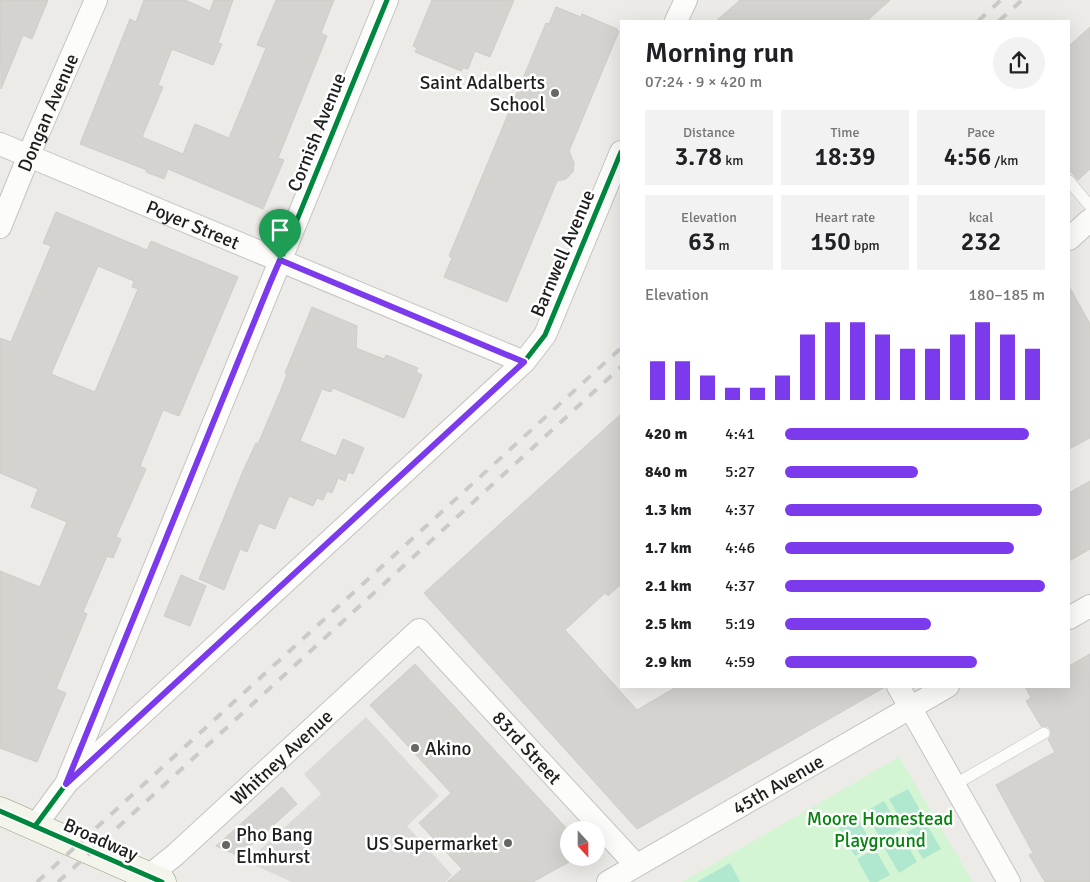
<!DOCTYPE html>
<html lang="en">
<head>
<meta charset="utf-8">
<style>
	:root { --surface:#fff; --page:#f2f2f2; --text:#202124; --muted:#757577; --accent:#7c3aed }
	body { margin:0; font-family:Signika,sans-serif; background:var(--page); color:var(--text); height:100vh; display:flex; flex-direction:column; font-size:19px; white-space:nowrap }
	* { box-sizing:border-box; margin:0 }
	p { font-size:16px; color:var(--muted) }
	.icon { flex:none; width:28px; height:28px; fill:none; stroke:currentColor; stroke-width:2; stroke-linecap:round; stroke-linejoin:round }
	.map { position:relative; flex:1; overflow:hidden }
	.sheet { position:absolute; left:620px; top:20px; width:450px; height:668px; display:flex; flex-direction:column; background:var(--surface); border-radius:0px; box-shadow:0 5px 20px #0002 }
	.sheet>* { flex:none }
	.needle { width:32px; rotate:159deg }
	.fabs { position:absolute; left:560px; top:821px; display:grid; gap:10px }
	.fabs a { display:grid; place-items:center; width:45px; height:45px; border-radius:50%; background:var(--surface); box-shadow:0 5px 20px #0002; font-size:25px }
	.pin { position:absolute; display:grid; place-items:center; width:42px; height:42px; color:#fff; margin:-51px -21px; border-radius:50% 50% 50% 0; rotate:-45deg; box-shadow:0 0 5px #0007 }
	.pin .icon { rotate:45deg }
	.round { display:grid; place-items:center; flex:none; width:52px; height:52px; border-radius:26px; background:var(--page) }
	.summary { display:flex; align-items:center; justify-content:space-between; height:85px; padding:0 25px }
	h1 { font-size:28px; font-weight:600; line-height:38px }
	.metrics { display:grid; grid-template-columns:repeat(3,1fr); gap:8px; height:85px; padding:5px 25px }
	.metrics div { display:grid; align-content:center; border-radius:0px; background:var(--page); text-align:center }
	.metrics b { font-size:25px; font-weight:600 }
	.metrics small { font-size:14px; font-weight:400 }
	.metrics p { font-size:14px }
	.chart { height:140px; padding:10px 25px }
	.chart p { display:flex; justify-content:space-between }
	.chart svg { width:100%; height:90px; margin-top:5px; stroke:var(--accent); stroke-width:6 }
	ul { padding:0 25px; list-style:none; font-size:16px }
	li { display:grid; grid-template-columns:80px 60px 1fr; align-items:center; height:38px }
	li i { height:12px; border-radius:6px; background:var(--accent) }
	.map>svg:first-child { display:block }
	.religious { fill:#dbdad8 }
	.park { fill:#d3f5d3 }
	.pitch { fill:#afe7cf }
	.building { fill:#d5d3cf; stroke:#d0ccc8; fill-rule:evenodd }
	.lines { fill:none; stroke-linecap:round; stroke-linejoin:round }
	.lane-casing { stroke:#c5c4c3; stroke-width:12 }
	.street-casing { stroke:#c5c4c3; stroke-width:24 }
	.secondary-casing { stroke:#96977e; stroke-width:29 }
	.lane { stroke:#fcfcfb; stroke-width:11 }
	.street { stroke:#fcfcfb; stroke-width:22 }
	.secondary { stroke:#f3f4ea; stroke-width:28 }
	.rail { stroke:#cacac9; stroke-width:4; stroke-dasharray:10 10; stroke-linecap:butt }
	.cycleway-casing { stroke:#fff; stroke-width:8 }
	.cycleway { stroke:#00873e; stroke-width:5 }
	.route-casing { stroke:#fff; stroke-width:10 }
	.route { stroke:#7c3aed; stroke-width:6 }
	.poi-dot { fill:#666664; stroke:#fff; stroke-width:2 }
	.labels { text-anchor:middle; stroke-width:5; stroke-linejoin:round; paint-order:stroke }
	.poi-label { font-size:19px; fill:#1e1e1e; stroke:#fff; text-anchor:end }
	.street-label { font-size:19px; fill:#1e1e1e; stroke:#fff }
	.park-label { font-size:19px; fill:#05830e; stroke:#fff }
</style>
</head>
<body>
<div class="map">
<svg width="1090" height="882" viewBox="0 0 1090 882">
	<rect width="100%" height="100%" fill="#edebe7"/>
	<polygon class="religious" points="366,717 439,796 407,826 452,875 445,882 292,882 247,862 321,794 304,774"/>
	<polygon class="park" points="899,757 973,882 682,882"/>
	<g class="pitch">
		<polygon points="908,789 924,817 905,827 889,799"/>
		<polygon points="884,801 901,830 882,841 865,812"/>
		<polygon points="857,817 873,846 855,856 839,828"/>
		<polygon points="925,822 941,849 923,859 907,832"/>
		<polygon points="902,835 917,862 899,873 883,845"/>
		<polygon points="875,849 890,875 877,882 870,882 857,859"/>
		<polygon points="730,863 740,882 697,882"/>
	</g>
	<g class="building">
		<polygon points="0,0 48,0 32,39 23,35 1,89"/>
		<polygon points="144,0 185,0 210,11 214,0 233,0 218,43 222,44 213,65 172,49 158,85 163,87 142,137 183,154 195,124 229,138 266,48 257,45 276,0 334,0 321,33 327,36 278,158 284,160 263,209 168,169 164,179 146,172 147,170 80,144 130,19 136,22"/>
		<polygon points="432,0 514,0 490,57 475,51 468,69 463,68 461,71 415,52 417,48 413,46"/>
		<polygon points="740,0 890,0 867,21 716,21"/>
		<polygon points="556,7 581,17 582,14 617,29 617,31 619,31 569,151 574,163 573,172 566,179 557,181 507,302 444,277 452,258 449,256 546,23 549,24"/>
		<polygon points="1090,27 1090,169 1078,180 1069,170 1069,46"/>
		<path d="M56,212L147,250L151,241L238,277L179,416L163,410L140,466L146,469L116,537L121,539L113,558L107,556L83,612L87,614L56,689L66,693L37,762L0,748V571L40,587L67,522L31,507L38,489L0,473V338L11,342L51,246L43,243ZM98,266L134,281L132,287L138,289L95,392L51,374Z"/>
		<polygon points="1069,286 1090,324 1090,438 1069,449"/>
		<polygon points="312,307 357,326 356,348 384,359 386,355 418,368 416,372 422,375 404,418 333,388 331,392 322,389 300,441 336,456 343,439 364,448 353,474 348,472 345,481 338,478 332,493 327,491 323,500 317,498 313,506 289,496 275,529 259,523 247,552 240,549 224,590 199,579 243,471 256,443 258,444 280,392 287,374 285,373"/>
		<polygon points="621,414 621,584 608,596 605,593 565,630 637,710 678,686 885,687 637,829 424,593"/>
		<polygon points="1090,481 1090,549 1069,561 1069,493"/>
		<polygon points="181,575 206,586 190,626 164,616"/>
		<polygon points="1090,654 1090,882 1045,882 1029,855 1033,853 996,785 1055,752 1048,739 1051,736 1051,730 1047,726 1041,726 1026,701 1031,698 1025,686 1069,686 1069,666"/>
		<polygon points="415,664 569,831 569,862 533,882 447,882 462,869 419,823 451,793 370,705"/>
		<polygon points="282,787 297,804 239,856 216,846"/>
	</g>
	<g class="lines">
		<defs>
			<g id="lane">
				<polyline points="1069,181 1090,206"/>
				<polyline points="954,785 1044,733"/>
			</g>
			<g id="street">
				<polyline points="676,21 686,0"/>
				<path id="s1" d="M0,144L524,362"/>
				<path id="s2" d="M0,227L36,138L96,0"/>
				<polyline points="1069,239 1090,220"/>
				<polyline points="1069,618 1090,606"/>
				<polyline points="898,686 1009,882"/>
				<polyline points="70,780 524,362 545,335 621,152"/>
				<polyline points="35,826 66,784 387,0"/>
				<path id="s3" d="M141,882L175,855L419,630L636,865"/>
				<path id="s4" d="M608,882L948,686"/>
			</g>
			<polyline id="secondary" points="0,811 162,882"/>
		</defs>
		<use href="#lane" class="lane-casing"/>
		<use href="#street" class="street-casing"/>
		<use href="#secondary" class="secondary-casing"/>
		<use href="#lane" class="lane"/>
		<use href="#street" class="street"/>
		<use href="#secondary" class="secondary"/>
		<g class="rail">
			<polyline points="978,21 1001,0"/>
			<polyline points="999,21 1022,0"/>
			<polyline points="37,882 621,348"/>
			<polyline points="58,882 621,367"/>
		</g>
		<defs>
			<g id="cycleway">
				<polyline points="70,780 524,362 545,335 621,152"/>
				<polyline points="0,811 162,882"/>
				<polyline points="35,826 66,784 387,0"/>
			</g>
		</defs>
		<use href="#cycleway" class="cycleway-casing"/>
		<use href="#cycleway" class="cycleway"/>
	</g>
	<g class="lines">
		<defs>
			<polygon id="route" points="280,260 524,362 66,784 270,283"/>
		</defs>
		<use href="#route" class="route-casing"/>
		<use href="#route" class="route"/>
	</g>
	<g class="poi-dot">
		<circle cx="555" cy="93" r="5"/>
		<circle cx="415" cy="748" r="5"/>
		<circle cx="508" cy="843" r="5"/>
		<circle cx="226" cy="845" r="5"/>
	</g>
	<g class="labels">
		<g class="poi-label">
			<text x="545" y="89">Saint Adalberts<tspan x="545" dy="22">School</tspan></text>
			<text x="425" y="755" text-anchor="start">Akino</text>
			<text x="236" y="841" text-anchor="start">Pho Bang<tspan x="236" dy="22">Elmhurst</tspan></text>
			<text x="498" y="850">US Supermarket</text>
		</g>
		<g class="street-label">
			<text dy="7" stroke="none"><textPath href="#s2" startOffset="124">Dongan Avenue</textPath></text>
			<text transform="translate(316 132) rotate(-68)" y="7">Cornish Avenue</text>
			<text dy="7" stroke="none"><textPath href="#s1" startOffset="209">Poyer Street</textPath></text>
			<text transform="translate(562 253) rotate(-67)" y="7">Barnwell Avenue</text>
			<text dy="7" stroke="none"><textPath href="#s3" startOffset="535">83rd Street</textPath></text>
			<text dy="7" stroke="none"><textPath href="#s3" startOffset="188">Whitney Avenue</textPath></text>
			<text dy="7" stroke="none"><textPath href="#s4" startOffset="196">45th Avenue</textPath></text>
			<text transform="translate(101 839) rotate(24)" y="7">Broadway</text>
		</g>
		<g class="park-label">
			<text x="880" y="825">Moore Homestead<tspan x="880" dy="22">Playground</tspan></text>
		</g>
	</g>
</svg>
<div class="fabs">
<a><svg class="needle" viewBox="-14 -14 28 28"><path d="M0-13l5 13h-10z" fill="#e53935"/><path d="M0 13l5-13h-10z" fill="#757577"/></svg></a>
</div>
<div class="pin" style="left:280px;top:260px;background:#1e9e55"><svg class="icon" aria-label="arrive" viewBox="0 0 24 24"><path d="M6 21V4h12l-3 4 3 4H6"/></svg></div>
<section class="sheet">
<div class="summary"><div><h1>Morning run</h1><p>07:24 · 9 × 420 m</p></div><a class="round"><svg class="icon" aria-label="share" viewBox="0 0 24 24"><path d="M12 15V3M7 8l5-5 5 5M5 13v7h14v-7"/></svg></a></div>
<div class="metrics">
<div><p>Distance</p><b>3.78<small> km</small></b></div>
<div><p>Time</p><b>18:39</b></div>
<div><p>Pace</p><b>4:56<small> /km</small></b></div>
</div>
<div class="metrics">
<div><p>Elevation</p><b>63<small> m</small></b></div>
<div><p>Heart rate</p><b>150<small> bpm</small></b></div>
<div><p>kcal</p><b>232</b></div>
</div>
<div class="chart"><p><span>Elevation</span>180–185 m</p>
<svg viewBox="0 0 160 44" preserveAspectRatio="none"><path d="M5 44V25M15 44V25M25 44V32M35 44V38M45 44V38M55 44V32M65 44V12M75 44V6M85 44V6M95 44V12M105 44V19M115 44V19M125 44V12M135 44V6M145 44V12M155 44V19"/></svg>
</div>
<ul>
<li><b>420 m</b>4:41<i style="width:94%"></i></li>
<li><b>840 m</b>5:27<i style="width:51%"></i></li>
<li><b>1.3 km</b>4:37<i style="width:99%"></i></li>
<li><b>1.7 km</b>4:46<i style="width:88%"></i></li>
<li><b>2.1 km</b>4:37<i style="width:100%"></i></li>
<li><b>2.5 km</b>5:19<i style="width:56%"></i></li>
<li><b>2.9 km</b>4:59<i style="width:74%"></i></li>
</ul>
</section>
</div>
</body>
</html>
